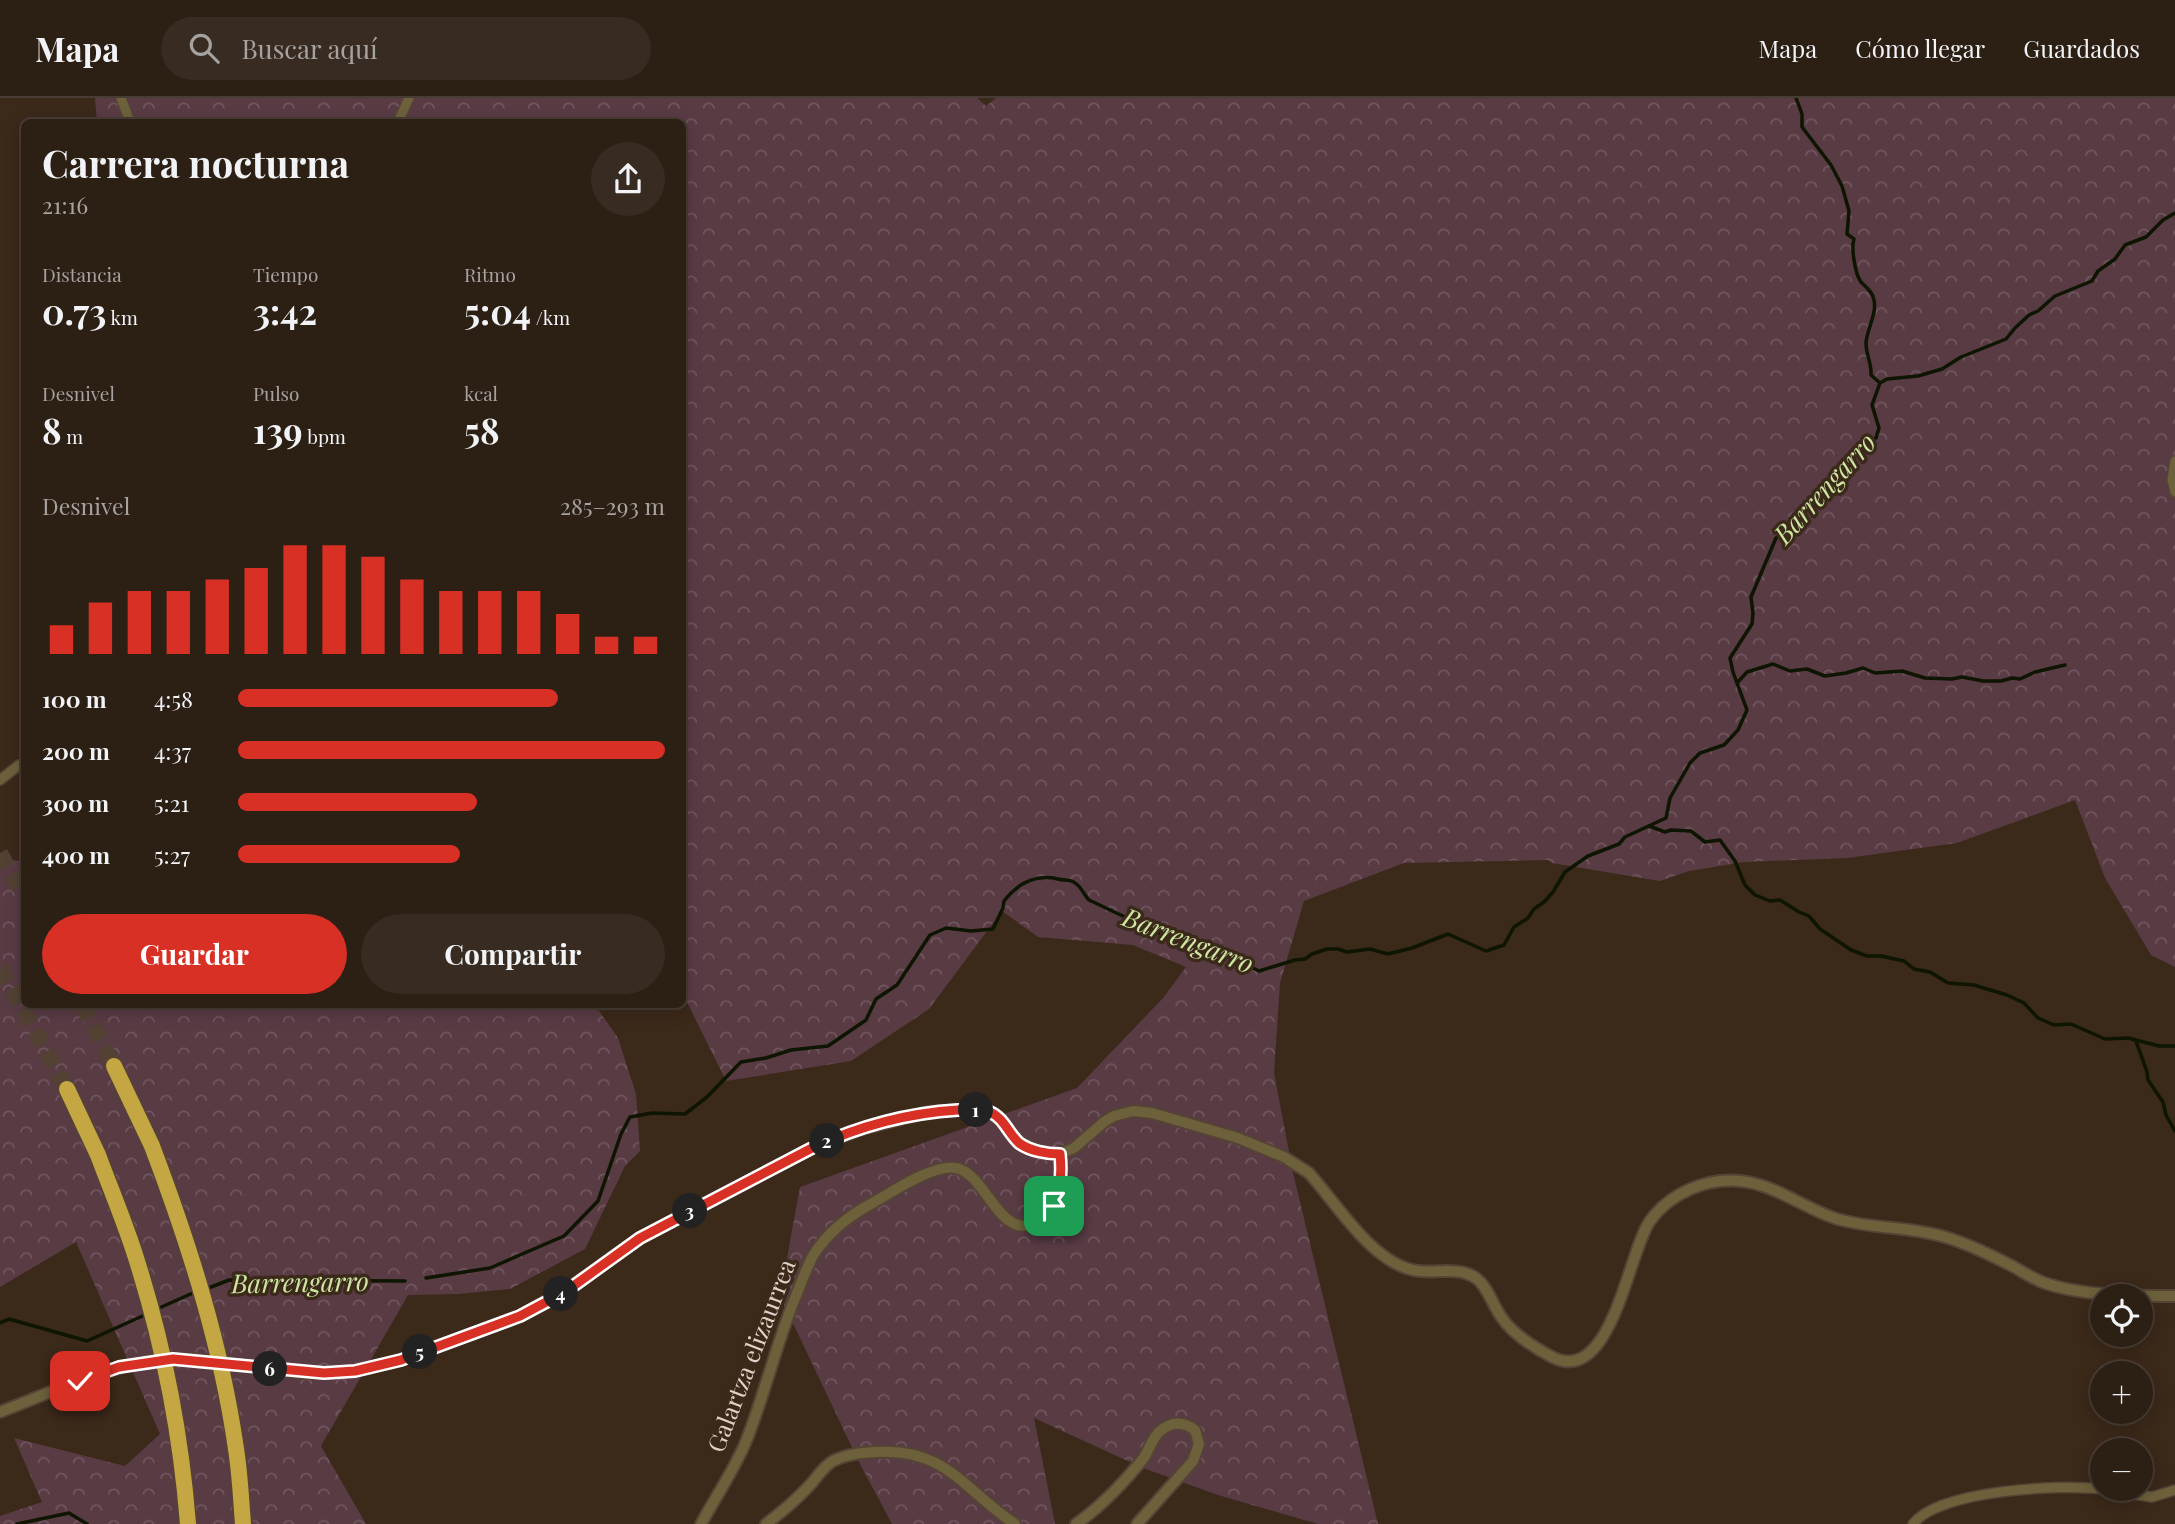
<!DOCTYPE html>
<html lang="es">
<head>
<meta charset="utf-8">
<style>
	:root { --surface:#2c1f14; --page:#382c22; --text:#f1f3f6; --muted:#a6a2a0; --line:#483d34; --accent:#d93025 }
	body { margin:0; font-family:"Playfair Display",serif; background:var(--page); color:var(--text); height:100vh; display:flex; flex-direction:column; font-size:26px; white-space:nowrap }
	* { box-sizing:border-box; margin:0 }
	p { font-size:23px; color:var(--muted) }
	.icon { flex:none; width:38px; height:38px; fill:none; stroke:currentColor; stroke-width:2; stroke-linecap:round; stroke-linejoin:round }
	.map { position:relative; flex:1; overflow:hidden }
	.drawer { position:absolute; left:21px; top:21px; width:665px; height:889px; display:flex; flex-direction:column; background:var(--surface); border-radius:10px; box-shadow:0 4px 18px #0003,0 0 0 2px var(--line) }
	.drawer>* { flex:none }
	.fabs { position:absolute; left:2090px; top:1186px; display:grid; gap:14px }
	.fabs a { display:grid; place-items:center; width:63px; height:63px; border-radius:50%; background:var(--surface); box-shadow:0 4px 18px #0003,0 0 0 2px var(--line); font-size:35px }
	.pin { position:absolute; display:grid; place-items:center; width:60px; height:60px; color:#fff; margin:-30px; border-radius:14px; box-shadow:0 4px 10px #0006 }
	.km { position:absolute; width:35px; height:35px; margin:-18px; border-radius:50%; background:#222; color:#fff; font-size:19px; line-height:35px; text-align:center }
	.round { display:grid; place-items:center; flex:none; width:74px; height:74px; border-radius:37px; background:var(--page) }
	.overview { display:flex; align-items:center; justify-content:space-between; height:119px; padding:0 21px }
	h1 { font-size:38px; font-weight:700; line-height:52px }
	.metrics { display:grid; grid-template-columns:repeat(3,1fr); gap:10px; height:119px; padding:7px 21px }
	.metrics div { display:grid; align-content:center }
	.metrics b { font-size:35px; font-weight:700 }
	.metrics small { font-size:19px; font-weight:400 }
	.metrics p { font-size:19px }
	.chart { height:196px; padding:14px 21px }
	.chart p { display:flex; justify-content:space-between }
	.chart svg { width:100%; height:126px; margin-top:7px; stroke:var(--accent); stroke-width:6 }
	.primary-button { display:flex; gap:14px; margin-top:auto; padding:14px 21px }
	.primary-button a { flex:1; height:80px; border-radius:42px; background:var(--accent); color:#fff; font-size:28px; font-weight:700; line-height:80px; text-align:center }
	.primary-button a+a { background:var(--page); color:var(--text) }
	ul { padding:0 21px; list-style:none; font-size:23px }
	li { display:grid; grid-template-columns:112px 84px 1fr; align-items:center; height:52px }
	li i { height:18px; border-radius:9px; background:var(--accent) }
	header { display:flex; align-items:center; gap:42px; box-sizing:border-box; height:98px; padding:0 35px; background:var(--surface); border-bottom:2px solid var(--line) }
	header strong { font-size:33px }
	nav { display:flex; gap:38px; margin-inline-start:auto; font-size:24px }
	.search { width:490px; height:63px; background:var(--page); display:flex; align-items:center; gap:18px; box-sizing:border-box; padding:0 24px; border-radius:38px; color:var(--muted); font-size:26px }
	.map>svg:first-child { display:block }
	.forest { fill:url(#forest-crowns) }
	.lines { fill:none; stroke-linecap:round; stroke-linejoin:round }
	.stream { stroke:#0e1500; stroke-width:3.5 }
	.motorway-tunnel { stroke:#534234; stroke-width:16; stroke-dasharray:16 8; stroke-linecap:butt }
	.minor-casing { stroke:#554436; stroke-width:12 }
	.tertiary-casing { stroke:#554436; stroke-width:14 }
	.motorway-casing { stroke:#554436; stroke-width:19 }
	.minor { stroke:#6d613c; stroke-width:9 }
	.tertiary { stroke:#6d613c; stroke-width:10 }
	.motorway { stroke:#c4a642; stroke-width:16 }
	.motorway-bridge-casing { stroke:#554436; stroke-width:19; stroke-linecap:butt }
	.motorway-bridge { stroke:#c4a642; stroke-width:16 }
	.route-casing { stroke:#fff; stroke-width:14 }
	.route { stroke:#d93025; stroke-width:9 }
	.labels { text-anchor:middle; stroke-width:7; stroke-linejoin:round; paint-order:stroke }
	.street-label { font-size:24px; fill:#ded2c9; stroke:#3b291a }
	.water-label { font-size:26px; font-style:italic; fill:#cee6a1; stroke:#3b291a }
</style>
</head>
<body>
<header>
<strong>Mapa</strong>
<div class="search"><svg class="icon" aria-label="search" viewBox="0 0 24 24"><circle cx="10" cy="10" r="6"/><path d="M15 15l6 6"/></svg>Buscar aquí</div>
<nav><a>Mapa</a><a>Cómo llegar</a><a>Guardados</a></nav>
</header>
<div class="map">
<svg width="2175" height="1426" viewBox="0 0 2175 1426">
	<defs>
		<pattern id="forest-crowns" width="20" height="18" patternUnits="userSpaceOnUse" patternTransform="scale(1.75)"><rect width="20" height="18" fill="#593b44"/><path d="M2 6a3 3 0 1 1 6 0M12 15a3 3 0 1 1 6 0" fill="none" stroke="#70565e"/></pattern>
	</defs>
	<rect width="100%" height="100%" fill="#3b291a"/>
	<g class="forest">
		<polygon points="95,0 977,0 986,8 996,0 2175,0 2175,869 2151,857 2105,780 2075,702 1957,745 1847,760 1744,764 1689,773 1660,783 1552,765 1548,762 1404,765 1304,803 1280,885 1274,975 1293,1075 1378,1426 1318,1426 1218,1397 1143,1370 1034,1320 1055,1426 892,1426 859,1364 780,1198 800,1089 1077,990 1164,899 1186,869 1133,847 1038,839 1002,813 929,911 851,963 726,983 686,902 682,901 682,24 97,24"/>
		<polygon points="0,760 24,764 24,906 595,907 618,940 636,996 640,1053 625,1068 585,1151 510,1191 458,1196 408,1197 321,1348 366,1426 0,1426 0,1418 42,1404 14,1340 125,1368 160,1336 76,1144 0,1189"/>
	</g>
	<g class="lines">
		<g class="stream">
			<path d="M1796,0L1802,16V29L1831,67L1842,88L1849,113L1847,136L1854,141C1851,150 1855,176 1861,184C1866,189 1873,194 1874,202C1877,216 1867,231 1866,245C1866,257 1872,266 1871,277L1880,285"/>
			<polyline points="1737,585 1747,574 1773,566 1790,573 1807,571 1825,578 1846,575 1863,570 1875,575 1902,573 1925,580 1952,581 1962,579 1983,583 2001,583 2012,580 2020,581 2035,574 2065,567"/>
			<polyline points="1649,728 1665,734 1671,732 1691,733 1705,744 1720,742 1735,763 1745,787 1755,797 1770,803 1780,802 1799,814 1809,818 1820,831 1851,852 1867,858 1881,858 1904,863 1914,871 1930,874 1948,885 1974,887 2007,897 2024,905 2038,920 2054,927 2071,926 2105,941 2128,940 2159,948 2175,948"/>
			<polyline points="2136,943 2147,974 2148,982 2163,1004 2166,1017 2175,1033"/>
			<path d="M426,1180L490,1170L564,1138L598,1103L621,1036L630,1019L652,1015L685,1016L707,999L741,964L766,960L791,952L828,948L866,922L876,901L897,887L930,837L946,830L971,833L993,831L1003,810L1004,803C1018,785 1036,776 1058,781C1064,783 1070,781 1075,785C1081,788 1084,797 1089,802L1161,836L1200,852L1215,851L1259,873L1295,862L1305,861L1312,856L1327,851H1338L1347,854L1370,851L1388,856L1412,850L1448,836L1486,853L1504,847L1514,829L1528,820L1534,811L1544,804L1553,794L1565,774L1588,758L1619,746L1625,739L1666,720L1670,700L1690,665L1700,655L1724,647L1738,632L1747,612L1733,574L1730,560L1752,526L1753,515L1751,499L1776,440L1791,428L1814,402L1822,399L1840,376L1847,360L1856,350L1876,340L1879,330L1872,307L1880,285L1887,281L1918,278L1942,271L1961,259L2006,241L2015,230L2029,217L2038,213L2055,198L2092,183L2098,173L2115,161L2125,147L2146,139L2163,122L2175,115"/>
			<polyline points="206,1191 229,1182 405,1183"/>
			<polyline points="157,1211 195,1194"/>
			<polyline points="0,1225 9,1221 87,1243 147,1216"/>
			<polyline points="17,1426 69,1415 87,1426"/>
		</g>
		<g class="motorway-tunnel">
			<polyline points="0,755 24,798"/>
			<polyline points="0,870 67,991"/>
			<polyline points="82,906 114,968"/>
		</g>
		<defs>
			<g id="minor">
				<polyline points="121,0 130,24"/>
				<polyline points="398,24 409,0"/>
				<polyline points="2175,363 2172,382 2175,394"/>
				<polyline points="0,682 19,667"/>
				<polyline points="2102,1391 2152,1399 2175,1392"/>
				<path d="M1913,1426C1938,1392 2061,1386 2102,1391"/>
			</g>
			<g id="tertiary">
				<path d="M0,1314C61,1291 121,1259 189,1261L303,1275H324L355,1273L401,1262L520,1218L565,1193L640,1140L812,1050L862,1031L928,1014L972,1011L986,1013L1002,1023L1019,1045L1048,1056H1060L1074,1050L1104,1024L1114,1018L1133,1013L1152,1015L1238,1040L1284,1059L1309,1075C1337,1106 1371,1163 1413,1172C1433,1177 1457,1167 1476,1180C1488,1189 1493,1208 1502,1220C1513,1236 1535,1250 1552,1259C1612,1289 1628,1154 1650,1123C1670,1095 1706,1080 1740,1083C1774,1086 1802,1109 1834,1120C1867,1131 1909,1128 1945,1139C1969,1146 1991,1157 2014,1169C2023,1174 2032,1180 2042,1184C2079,1198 2135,1198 2175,1198"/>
				<path d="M701,1426C716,1398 735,1371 747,1341C765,1295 776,1247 795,1200C801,1186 806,1170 814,1156C828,1135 847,1119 869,1107C891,1095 932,1066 956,1070C988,1076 1001,1152 1043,1120C1063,1105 1062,1079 1060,1056"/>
				<path d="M766,1426C782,1414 797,1401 811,1386C818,1378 823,1369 833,1363C846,1356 862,1355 876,1354C945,1349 965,1393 1015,1426"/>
				<path d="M1076,1426C1099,1410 1125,1383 1143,1361C1149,1353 1152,1340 1160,1333C1171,1324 1183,1323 1195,1332L1199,1346L1193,1363L1137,1426"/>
			</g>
			<g id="motorway">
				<polyline points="114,968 152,1048"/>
				<polyline points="67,991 98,1057"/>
			</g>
		</defs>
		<use href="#minor" class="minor-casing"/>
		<use href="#tertiary" class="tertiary-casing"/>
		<use href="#motorway" class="motorway-casing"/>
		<use href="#minor" class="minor"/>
		<use href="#tertiary" class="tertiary"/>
		<use href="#motorway" class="motorway"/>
		<defs>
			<g id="motorway-bridge">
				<path d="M152,1048C189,1146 221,1246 236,1351C240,1376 241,1401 243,1426"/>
				<path d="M98,1057C111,1092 126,1127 137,1163C164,1249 181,1337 188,1426"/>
			</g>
		</defs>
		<use href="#motorway-bridge" class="motorway-bridge-casing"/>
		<use href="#motorway-bridge" class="motorway-bridge"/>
	</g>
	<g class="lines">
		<defs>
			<path id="route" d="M80,1283L119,1269L173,1261L324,1275L355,1273L401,1262L520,1218L565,1194L640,1140L812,1050C857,1029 908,1015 958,1012C968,1012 980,1010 990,1014C1004,1020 1008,1035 1019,1045C1030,1053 1047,1056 1060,1056C1062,1075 1061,1091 1054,1108"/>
		</defs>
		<use href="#route" class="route-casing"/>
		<use href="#route" class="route"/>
	</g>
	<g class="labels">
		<g class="street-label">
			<text transform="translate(752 1258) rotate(-69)" y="8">Galartza elizaurrea</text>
		</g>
		<g class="water-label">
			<text transform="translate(1825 391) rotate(-48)" y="9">Barrengarro</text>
			<text transform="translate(1188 843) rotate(21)" y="9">Barrengarro</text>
			<text transform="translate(300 1185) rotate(-1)" y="9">Barrengarro</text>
		</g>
	</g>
</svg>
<div class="fabs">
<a><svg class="icon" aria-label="locate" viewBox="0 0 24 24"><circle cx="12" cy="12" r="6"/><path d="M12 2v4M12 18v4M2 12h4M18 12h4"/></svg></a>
<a>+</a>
<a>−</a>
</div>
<div class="pin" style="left:1054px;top:1108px;background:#1e9e55"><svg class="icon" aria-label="arrive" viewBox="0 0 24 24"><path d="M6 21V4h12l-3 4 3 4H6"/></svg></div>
<div class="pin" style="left:80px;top:1283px;background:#d93025"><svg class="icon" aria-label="check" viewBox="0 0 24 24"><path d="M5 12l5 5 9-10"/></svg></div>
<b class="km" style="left:976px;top:1012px">1</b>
<b class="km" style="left:827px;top:1043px">2</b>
<b class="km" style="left:690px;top:1113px">3</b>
<b class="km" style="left:561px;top:1196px">4</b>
<b class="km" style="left:420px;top:1254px">5</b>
<b class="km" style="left:270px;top:1271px">6</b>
<section class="drawer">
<div class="overview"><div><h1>Carrera nocturna</h1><p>21:16</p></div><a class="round"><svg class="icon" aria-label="share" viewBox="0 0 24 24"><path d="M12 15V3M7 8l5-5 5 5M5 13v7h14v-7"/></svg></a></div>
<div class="metrics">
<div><p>Distancia</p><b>0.73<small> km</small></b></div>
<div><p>Tiempo</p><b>3:42</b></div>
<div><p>Ritmo</p><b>5:04<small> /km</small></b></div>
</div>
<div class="metrics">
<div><p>Desnivel</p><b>8<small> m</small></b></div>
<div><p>Pulso</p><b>139<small> bpm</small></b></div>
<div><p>kcal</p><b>58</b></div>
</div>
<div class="chart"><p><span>Desnivel</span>285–293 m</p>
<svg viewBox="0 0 160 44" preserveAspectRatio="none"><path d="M5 44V34M15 44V26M25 44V22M35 44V22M45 44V18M55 44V14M65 44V6M75 44V6M85 44V10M95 44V18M105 44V22M115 44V22M125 44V22M135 44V30M145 44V38M155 44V38"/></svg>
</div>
<ul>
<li><b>100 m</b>4:58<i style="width:75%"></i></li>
<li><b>200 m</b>4:37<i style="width:100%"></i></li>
<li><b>300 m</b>5:21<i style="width:56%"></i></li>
<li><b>400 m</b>5:27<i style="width:52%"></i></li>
</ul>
<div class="primary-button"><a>Guardar</a><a>Compartir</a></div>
</section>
</div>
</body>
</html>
